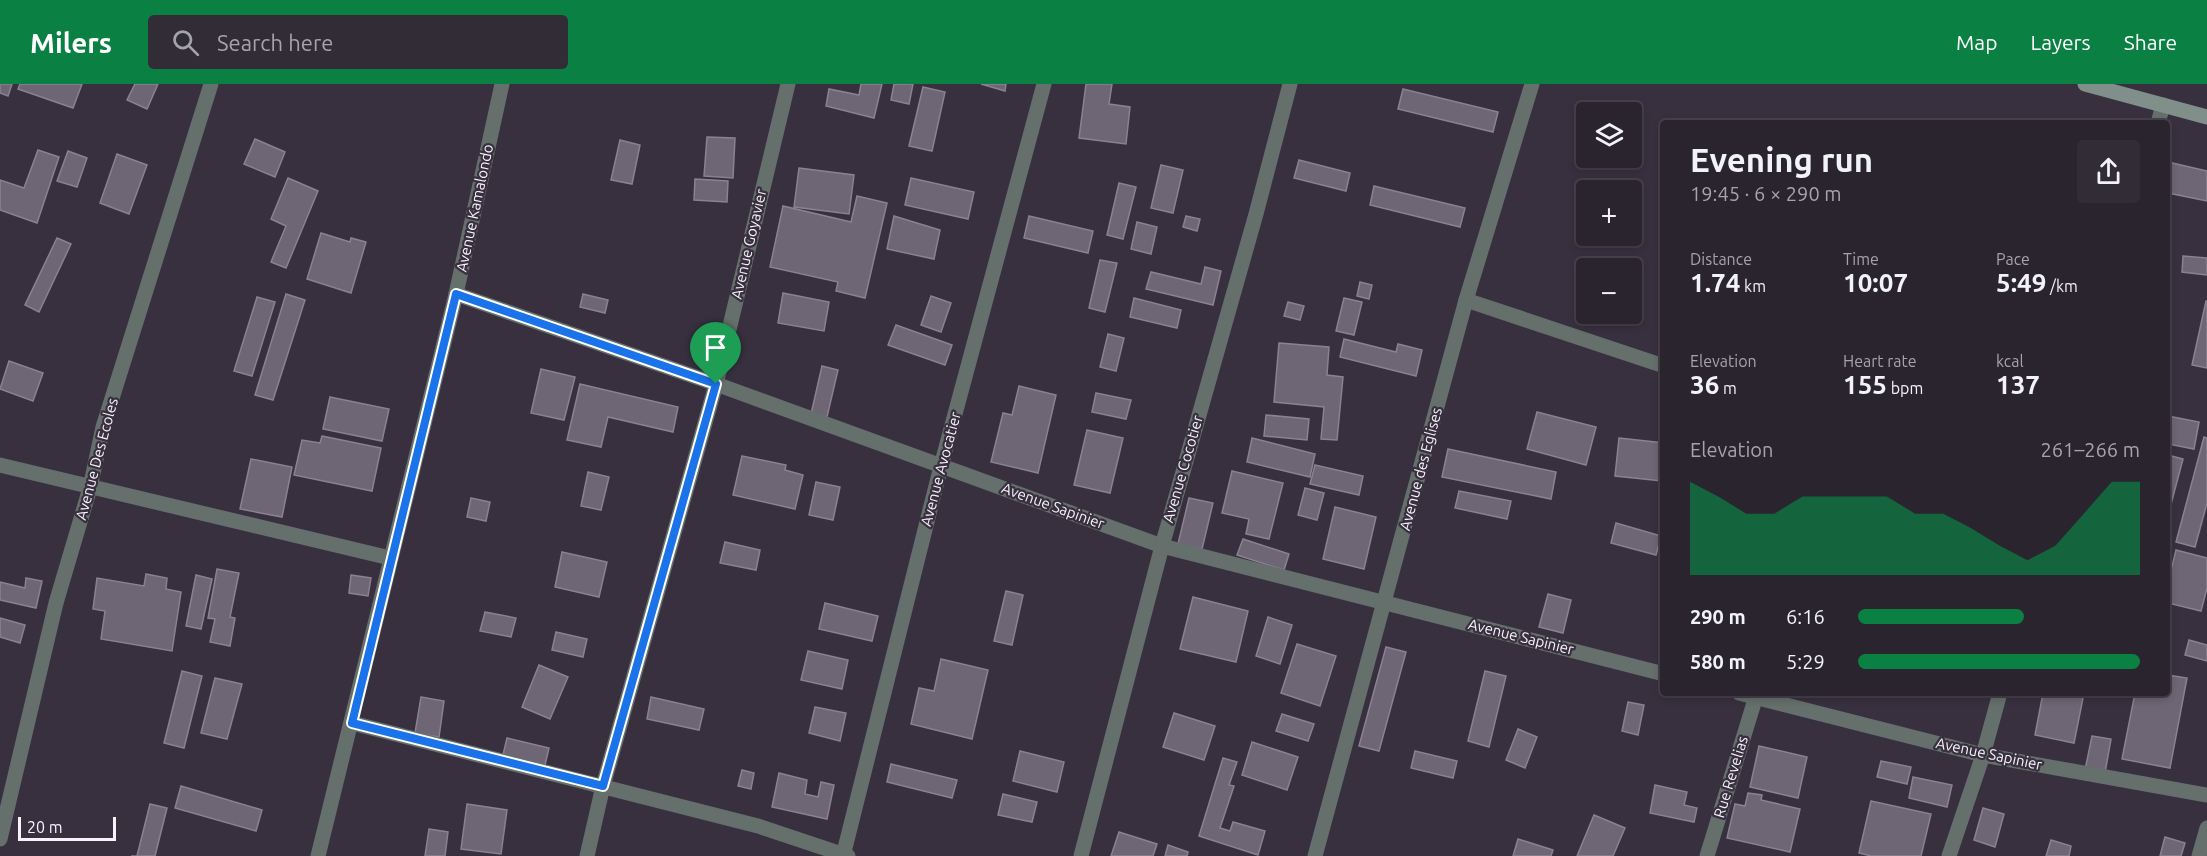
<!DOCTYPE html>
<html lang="en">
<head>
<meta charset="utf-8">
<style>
	:root { --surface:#2a242f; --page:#322c37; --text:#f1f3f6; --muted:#a5a4aa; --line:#46414b; --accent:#0b8043 }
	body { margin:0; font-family:Ubuntu,sans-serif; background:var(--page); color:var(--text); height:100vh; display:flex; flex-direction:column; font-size:22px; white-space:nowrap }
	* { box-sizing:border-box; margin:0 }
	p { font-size:20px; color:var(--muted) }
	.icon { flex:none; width:33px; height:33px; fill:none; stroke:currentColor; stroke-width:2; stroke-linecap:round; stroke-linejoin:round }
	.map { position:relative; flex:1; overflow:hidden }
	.details { position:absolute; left:1660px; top:36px; width:510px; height:576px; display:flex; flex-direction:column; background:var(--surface); border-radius:6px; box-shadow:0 3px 9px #0003,0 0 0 2px var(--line) }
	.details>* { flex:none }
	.controls { position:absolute; left:1576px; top:18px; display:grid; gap:12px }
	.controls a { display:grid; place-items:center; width:66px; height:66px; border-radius:6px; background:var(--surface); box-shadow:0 3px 9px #0003,0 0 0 2px var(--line); font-size:30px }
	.scale { position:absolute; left:18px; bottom:15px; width:98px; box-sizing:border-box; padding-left:6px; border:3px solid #f7f2fc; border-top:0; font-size:16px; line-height:21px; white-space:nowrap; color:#f7f2fc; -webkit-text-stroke:4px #38303f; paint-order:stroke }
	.pin { position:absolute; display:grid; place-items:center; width:51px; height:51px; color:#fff; margin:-62px -26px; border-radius:50% 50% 50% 0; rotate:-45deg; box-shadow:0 0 6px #0007 }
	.pin .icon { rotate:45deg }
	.round { display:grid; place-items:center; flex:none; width:63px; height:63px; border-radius:6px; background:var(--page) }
	.summary { display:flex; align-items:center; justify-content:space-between; height:102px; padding:0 30px }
	h1 { font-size:33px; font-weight:700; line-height:45px }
	.figures { display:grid; grid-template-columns:repeat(3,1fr); gap:9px; height:102px; padding:6px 30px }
	.figures div { display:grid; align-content:center }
	.figures b { font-size:26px; font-weight:700 }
	.figures small { font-size:16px; font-weight:400 }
	.figures p { font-size:16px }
	.chart { height:168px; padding:12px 30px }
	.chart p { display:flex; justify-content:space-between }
	.chart svg { width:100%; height:108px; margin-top:6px; fill:var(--accent); opacity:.7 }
	ul { padding:0 30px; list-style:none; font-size:20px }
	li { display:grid; grid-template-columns:96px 72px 1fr; align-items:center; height:45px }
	li i { height:15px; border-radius:8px; background:var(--accent) }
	header { display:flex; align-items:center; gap:36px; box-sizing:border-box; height:84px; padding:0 30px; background:var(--accent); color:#fff }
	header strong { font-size:28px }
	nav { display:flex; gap:33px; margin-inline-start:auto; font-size:21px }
	.search { width:420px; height:54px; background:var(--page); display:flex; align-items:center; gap:15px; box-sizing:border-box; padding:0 21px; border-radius:6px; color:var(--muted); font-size:22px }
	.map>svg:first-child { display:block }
	.building { fill:#6e6575; stroke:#8a8193; stroke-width:1.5 }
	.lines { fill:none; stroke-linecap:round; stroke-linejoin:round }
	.street { stroke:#656f6b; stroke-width:15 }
	.secondary { stroke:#818f8a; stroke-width:15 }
	.route-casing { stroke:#fff; stroke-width:12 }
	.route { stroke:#1a73e8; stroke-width:8 }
	.labels { text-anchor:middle; stroke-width:4.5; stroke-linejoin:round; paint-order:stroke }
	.street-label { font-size:15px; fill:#f7f2fc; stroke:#38303f }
</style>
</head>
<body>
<header>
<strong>Milers</strong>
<div class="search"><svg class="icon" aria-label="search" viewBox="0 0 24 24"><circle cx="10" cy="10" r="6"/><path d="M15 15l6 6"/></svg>Search here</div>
<nav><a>Map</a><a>Layers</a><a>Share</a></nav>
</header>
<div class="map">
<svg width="2207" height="772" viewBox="0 0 2207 772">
	<rect width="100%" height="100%" fill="#38303f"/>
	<g class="building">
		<polygon points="0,0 12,0 8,12 0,9"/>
		<polygon points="20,0 82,0 73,24 18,5"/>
		<polygon points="135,0 158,0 147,25 127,16"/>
		<polygon points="861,0 882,0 874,34 826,22 829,5 859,11"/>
		<polygon points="894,0 913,0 909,20 891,16"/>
		<polygon points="981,0 1006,0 1005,7"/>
		<polygon points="1086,0 1112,0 1109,20 1130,23 1126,60 1079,54"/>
		<polygon points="923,3 945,8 932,67 909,62"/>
		<polygon points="1403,5 1498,28 1493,48 1398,25"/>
		<polygon points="707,53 735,54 733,94 704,92"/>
		<polygon points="255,55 285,68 275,93 244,80"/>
		<polygon points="620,56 640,61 632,100 611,96"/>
		<polygon points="38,66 59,73 37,139 0,126 0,96 24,104"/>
		<polygon points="68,67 87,74 77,103 57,97"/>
		<polygon points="117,70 147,81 129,130 100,119"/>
		<polygon points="1299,76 1350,89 1346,107 1294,94"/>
		<polygon points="2168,78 2207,87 2207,117 2168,109 2168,112"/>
		<polygon points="1161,81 1183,86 1173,129 1151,124"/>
		<polygon points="799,84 854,91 849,130 794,123"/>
		<polygon points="288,94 318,107 286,184 271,178 286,142 271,135"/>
		<polygon points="911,94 974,108 968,135 905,121"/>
		<polygon points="695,95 728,97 727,118 694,116"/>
		<polygon points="1119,99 1136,103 1123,155 1107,151"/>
		<polygon points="1374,102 1465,124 1460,143 1370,121"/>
		<polygon points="857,112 887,119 865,214 836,207 838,198 770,183 783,122 851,138"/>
		<polygon points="894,132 940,146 934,175 887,165"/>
		<polygon points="1029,132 1093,147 1088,169 1024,154"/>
		<polygon points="1186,132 1200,135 1197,147 1183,143"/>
		<polygon points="1137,138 1157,143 1151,170 1131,165"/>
		<polygon points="321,149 350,158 351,154 366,158 351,209 307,195"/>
		<polygon points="57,154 71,160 39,228 25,221"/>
		<polygon points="2183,172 2207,174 2207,191 2182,188"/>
		<polygon points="1100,176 1117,179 1105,228 1089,224"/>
		<polygon points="1205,183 1221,187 1213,221 1146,205 1151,188 1201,200"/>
		<polygon points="1360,198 1372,201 1369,215 1357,212"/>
		<polygon points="783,209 829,218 824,247 778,239"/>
		<polygon points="286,210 305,216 273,316 255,311"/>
		<polygon points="583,210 608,216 605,229 580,223"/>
		<polygon points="931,212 951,219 941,248 921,241"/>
		<polygon points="257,213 275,218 252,292 234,287"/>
		<polygon points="1134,214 1181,226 1177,244 1130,233"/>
		<polygon points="1344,214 1362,218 1354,251 1336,247"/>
		<polygon points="2206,217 2207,217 2207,284 2192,281"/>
		<polygon points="1288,218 1304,222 1300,236 1284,232"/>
		<polygon points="896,241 952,261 945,281 888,261"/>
		<polygon points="1108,250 1124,254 1116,287 1100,283"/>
		<polygon points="1344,255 1396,268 1398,260 1422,266 1416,292 1340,273"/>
		<polygon points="1279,259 1329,263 1327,291 1343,293 1337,356 1321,355 1324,323 1274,318"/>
		<polygon points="9,277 43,289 33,317 0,305"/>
		<polygon points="822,282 838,286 827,333 811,330"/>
		<polygon points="541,285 575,293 564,336 531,329"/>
		<polygon points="580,300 678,323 673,348 608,333 601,363 567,356"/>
		<polygon points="1019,302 1056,311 1038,389 991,378 1003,329 1012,331"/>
		<polygon points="1096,309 1131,316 1126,335 1092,328"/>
		<polygon points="330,313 389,325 382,357 323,345"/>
		<polygon points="1537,328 1596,343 1586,381 1527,365"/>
		<polygon points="1266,331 1309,335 1307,356 1264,352"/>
		<polygon points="2168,332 2199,338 2194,365 2168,360"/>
		<polygon points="1087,346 1123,354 1110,409 1074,401"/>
		<polygon points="322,352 381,364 372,407 294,391 302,356 320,359"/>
		<polygon points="2204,353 2207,354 2207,419 2195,463 2176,458"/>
		<polygon points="1252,354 1315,370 1310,393 1247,378"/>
		<polygon points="1619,354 1664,359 1662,397 1615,392"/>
		<polygon points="1448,365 1556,388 1551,415 1442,393"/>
		<polygon points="2168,371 2183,375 2170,424 2168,424"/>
		<polygon points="742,372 786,381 785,386 803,391 795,425 733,411"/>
		<polygon points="251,375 292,383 282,433 240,425"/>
		<polygon points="1315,381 1363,392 1359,411 1310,400"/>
		<polygon points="1232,387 1283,399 1269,455 1246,450 1249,435 1222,429"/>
		<polygon points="588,388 609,393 601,426 581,422"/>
		<polygon points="816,398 840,403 833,436 809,431"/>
		<polygon points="1305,404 1324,409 1317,436 1298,431"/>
		<polygon points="1459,407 1511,417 1507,435 1455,424"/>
		<polygon points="471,414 490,418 486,437 467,433"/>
		<polygon points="1189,414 1213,419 1202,465 1178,460"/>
		<polygon points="1335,423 1376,433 1364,485 1323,475"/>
		<polygon points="1616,439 1661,452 1656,471 1611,459"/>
		<polygon points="1243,455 1289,470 1284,486 1237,471"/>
		<polygon points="725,458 760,466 756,486 720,479"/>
		<polygon points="2176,466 2207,474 2207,504 2201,527 2168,519 2168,499"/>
		<polygon points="562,468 607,478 599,513 555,503"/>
		<polygon points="217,485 239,489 230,533 235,534 230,562 210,558 215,535 208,534"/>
		<polygon points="146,490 167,494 166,505 181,508 172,567 101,555 105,527 93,525 97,494 144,502"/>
		<polygon points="196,491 212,495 201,545 186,542"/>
		<polygon points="351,491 371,494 368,512 349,509"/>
		<polygon points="26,494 42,497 36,524 0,516 0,498 25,504"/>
		<polygon points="1006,507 1023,511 1012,561 994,557"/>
		<polygon points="1548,510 1571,516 1563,549 1539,543"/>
		<polygon points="1193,513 1248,527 1236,578 1180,565"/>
		<polygon points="825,519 878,532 872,557 819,545"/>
		<polygon points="485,528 516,534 511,553 480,547"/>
		<polygon points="1268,533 1292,541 1280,580 1256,572"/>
		<polygon points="0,534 25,541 20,559 0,553"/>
		<polygon points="556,548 587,555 583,573 552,566"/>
		<polygon points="2189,556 2207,561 2207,577 2185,571"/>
		<polygon points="1297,560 1336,572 1320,622 1281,609"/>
		<polygon points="1386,563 1406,568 1379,667 1359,662"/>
		<polygon points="808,567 848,576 842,605 801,596"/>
		<polygon points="941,575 988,586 972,655 911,640 919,604 934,607"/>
		<polygon points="539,581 568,593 550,635 522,623"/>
		<polygon points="182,587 202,592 184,664 164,659"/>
		<polygon points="1485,587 1506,592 1489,663 1468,657"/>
		<polygon points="2168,591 2187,594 2170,684 2122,675 2135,609 2168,609"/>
		<polygon points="215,594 242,600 227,655 201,649"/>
		<polygon points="2043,609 2084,609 2074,659 2035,651"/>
		<polygon points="421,613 444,617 439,653 415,649"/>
		<polygon points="651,613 704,625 699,646 647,635"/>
		<polygon points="1628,618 1644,621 1638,651 1622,647"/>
		<polygon points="815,623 846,629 840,657 809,649"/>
		<polygon points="1174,629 1215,642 1204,676 1163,663"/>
		<polygon points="1282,630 1314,640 1308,657 1276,647"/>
		<polygon points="1518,645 1537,653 1525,684 1506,676"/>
		<polygon points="2092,652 2111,655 2105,689 2085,686"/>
		<polygon points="507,654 549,664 545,681 503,671"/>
		<polygon points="1252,658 1298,673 1287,706 1242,691"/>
		<polygon points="1759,662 1807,673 1798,714 1750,703"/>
		<polygon points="1020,667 1064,678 1057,708 1013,697"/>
		<polygon points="1415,667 1457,677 1453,694 1411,684"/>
		<polygon points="1223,674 1237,678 1229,701 1234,702 1220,744 1230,747 1233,738 1265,747 1258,771 1199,752"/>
		<polygon points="1881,677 1911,683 1907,700 1877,693"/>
		<polygon points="891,680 957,696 952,714 887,698"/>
		<polygon points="742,686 754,689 751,705 738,702"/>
		<polygon points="779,689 807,696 805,710 818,713 821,698 834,701 827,735 772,723"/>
		<polygon points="1913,693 1952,701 1947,723 1909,714"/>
		<polygon points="1655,701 1687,708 1684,721 1697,724 1694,738 1650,729"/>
		<polygon points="181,702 262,726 256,747 175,724"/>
		<polygon points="1748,709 1762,711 1761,716 1800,725 1790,768 1727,754 1735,720 1745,722"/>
		<polygon points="1003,710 1037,718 1032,738 998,731"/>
		<polygon points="1871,717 1931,730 1921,772 1871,772 1859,769"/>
		<polygon points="150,720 167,724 155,772 131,772 137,772"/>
		<polygon points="467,720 507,726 501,770 461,765"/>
		<polygon points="1983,724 2004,730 1995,763 1974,756"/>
		<polygon points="1594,731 1625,744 1613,772 1577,772"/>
		<polygon points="429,745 448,748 445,772 425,772"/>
		<polygon points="1119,748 1157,760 1153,772 1111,772"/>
		<polygon points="2165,753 2185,759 2181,772 2160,772"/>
		<polygon points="1518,755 1553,766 1551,772 1513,772"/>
		<polygon points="2051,756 2071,762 2069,772 2046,772"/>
		<polygon points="1168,761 1188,768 1187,772 1165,772"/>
	</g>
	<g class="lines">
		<g class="street">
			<polyline points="2158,39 2163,21"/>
			<polyline points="456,210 716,300 1162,462 1664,590"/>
			<polyline points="1466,216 1664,282"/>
			<polyline points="0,381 390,474"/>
			<polyline points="1739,609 1983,671 2207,711"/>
			<polyline points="352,639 758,742 848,772"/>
			<polyline points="0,755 56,519 90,404 103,343 211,0"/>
			<polyline points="318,772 456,210 502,0"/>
			<polyline points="587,772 603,702 716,300 788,0"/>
			<polyline points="843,772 941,382 1044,0"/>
			<polyline points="1081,772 1162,462 1256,130 1290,0"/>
			<polyline points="1315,772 1466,216 1532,0"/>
			<polyline points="1707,772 1757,609"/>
			<polyline points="1949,772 1983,671 2000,609"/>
			<polyline points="2199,772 2207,744"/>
		</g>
		<polyline class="secondary" points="2085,0 2207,33"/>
	</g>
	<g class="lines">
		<defs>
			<polygon id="route" points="456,210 716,300 603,702 352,639"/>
		</defs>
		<use href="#route" class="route-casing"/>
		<use href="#route" class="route"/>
	</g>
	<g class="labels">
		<g class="street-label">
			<text transform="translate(475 124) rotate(-78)" y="5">Avenue Kamalondo</text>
			<text transform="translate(749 160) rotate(-77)" y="5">Avenue Goyavier</text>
			<text transform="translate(97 375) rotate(-75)" y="5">Avenue Des Ecoles</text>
			<text transform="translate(941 385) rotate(-75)" y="5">Avenue Avocatier</text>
			<text transform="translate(1183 385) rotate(-74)" y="5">Avenue Cocotier</text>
			<text transform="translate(1421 385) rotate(-75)" y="5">Avenue des Eglises</text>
			<text transform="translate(1053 422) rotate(20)" y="5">Avenue Sapinier</text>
			<text transform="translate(1521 553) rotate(14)" y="5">Avenue Sapinier</text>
			<text transform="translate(1989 670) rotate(12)" y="5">Avenue Sapinier</text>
			<text transform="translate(1731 693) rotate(-73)" y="5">Rue Revelias</text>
		</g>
	</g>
</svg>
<div class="controls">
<a><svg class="icon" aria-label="layers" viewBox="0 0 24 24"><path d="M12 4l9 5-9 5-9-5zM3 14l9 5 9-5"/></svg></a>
<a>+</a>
<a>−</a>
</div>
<div class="scale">20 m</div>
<div class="pin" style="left:716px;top:300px;background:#1e9e55"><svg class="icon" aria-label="arrive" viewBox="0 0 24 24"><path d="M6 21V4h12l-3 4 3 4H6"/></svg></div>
<section class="details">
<div class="summary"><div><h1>Evening run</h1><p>19:45 · 6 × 290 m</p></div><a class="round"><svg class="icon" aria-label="share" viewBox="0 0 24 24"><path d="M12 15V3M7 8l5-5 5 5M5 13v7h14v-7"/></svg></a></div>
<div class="figures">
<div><p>Distance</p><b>1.74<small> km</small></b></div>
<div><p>Time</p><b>10:07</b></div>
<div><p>Pace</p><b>5:49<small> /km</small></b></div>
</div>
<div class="figures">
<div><p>Elevation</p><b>36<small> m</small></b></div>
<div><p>Heart rate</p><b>155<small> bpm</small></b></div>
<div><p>kcal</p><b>137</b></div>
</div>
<div class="chart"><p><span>Elevation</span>261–266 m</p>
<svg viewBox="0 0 160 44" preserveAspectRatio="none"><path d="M0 44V6L10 12L20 19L30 19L40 12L50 12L60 12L70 12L80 19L90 19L100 25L110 32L120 38L130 32L140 19L150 6L160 6V44z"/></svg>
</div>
<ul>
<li><b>290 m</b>6:16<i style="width:59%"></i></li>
<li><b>580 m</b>5:29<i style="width:100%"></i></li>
</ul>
</section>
</div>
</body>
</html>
